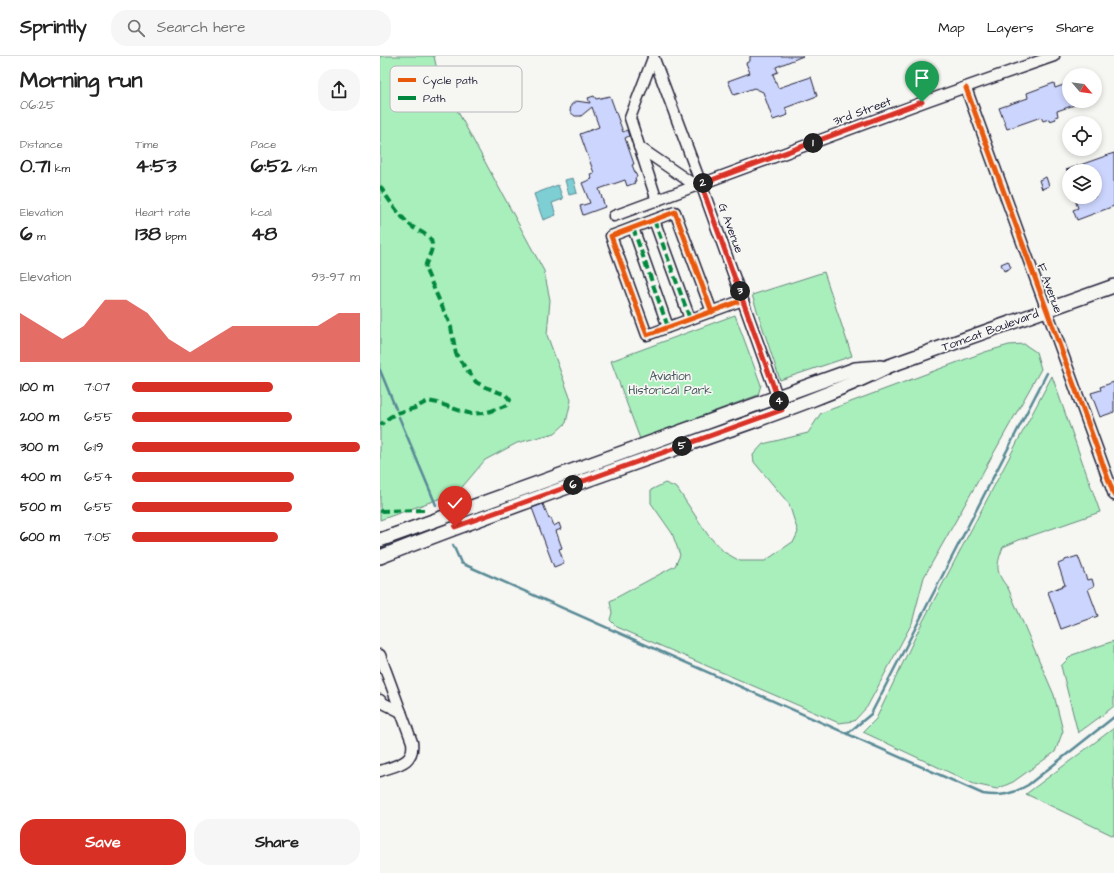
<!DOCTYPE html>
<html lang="en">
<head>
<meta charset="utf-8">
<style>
	:root { --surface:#fff; --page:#f6f6f6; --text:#222; --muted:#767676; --line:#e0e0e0; --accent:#d93025 }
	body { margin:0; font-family:"Architects Daughter",sans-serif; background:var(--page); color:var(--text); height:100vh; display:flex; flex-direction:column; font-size:15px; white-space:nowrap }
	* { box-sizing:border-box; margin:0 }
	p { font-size:13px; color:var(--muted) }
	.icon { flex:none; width:22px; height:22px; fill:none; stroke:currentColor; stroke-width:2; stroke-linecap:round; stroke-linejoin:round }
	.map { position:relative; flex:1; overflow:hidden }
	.details { display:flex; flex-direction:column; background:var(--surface); width:380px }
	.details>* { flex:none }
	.needle { width:26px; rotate:118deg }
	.fabs { position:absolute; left:682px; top:12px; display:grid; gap:8px }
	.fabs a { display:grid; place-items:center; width:40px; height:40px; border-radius:50%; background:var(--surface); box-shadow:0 2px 6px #0003; font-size:20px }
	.pin { position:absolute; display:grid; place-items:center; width:34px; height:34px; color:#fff; margin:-41px -17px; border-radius:50% 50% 50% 0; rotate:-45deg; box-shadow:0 0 4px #0007 }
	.pin .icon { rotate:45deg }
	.km { position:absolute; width:20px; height:20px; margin:-10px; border-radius:50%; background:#222; color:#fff; font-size:11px; line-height:20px; text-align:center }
	.round { display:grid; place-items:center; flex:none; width:42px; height:42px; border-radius:16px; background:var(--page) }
	.overview { display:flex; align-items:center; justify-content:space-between; height:68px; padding:0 20px }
	h1 { font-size:22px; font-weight:700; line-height:30px }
	.stats { display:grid; grid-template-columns:repeat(3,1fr); gap:6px; height:68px; padding:4px 20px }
	.stats div { display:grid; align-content:center }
	.stats b { font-size:20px; font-weight:700 }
	.stats small { font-size:11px; font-weight:400 }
	.stats p { font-size:11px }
	.chart { height:112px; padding:8px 20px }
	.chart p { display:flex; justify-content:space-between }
	.chart svg { width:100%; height:72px; margin-top:4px; fill:var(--accent); opacity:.7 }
	.primary-button { display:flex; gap:8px; margin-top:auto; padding:8px 20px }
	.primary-button a { flex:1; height:46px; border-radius:16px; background:var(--accent); color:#fff; font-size:16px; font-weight:700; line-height:46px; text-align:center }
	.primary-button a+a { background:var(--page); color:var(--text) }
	ul { padding:0 20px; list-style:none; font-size:13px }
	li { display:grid; grid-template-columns:64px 48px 1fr; align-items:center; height:30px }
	li i { height:10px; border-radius:5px; background:var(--accent) }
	header { display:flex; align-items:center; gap:24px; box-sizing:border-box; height:56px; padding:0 20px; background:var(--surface); border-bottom:1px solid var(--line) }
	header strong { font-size:19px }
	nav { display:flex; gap:22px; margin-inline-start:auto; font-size:14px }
	.search { width:280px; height:36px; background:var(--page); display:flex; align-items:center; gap:10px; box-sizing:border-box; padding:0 14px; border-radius:16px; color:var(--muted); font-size:15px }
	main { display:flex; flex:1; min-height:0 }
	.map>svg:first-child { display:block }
	.green { fill:#a9efbc; stroke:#66887c }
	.water { fill:#7dcfd3; stroke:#598a96 }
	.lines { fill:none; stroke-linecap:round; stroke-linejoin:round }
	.stream { stroke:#598a96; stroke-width:2.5 }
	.building { fill:#ccd5fd; stroke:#22223b }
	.minor-casing { stroke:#22223b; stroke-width:13 }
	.major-casing { stroke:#22223b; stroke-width:16 }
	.minor { stroke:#f6f6f2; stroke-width:10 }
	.major { stroke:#f6f6f2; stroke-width:13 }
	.quiet { stroke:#00873e; stroke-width:4; stroke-dasharray:8 4; stroke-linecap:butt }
	.cycleway-casing { stroke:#f6f6f2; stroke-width:8 }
	.cycleway { stroke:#e8590c; stroke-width:5 }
	.route-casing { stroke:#fff; stroke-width:8 }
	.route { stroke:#d93025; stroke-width:5 }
	.labels { text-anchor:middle; stroke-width:3.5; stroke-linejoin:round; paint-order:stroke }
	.street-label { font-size:12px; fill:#22223b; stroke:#f6f6f2 }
	.park-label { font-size:12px; fill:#44555b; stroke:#f6f6f2 }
	.key { fill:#f6f6f2; stroke:#b6b6bb; stroke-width:1 }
	.key-label { font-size:11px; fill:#22223b }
</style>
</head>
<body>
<header>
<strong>Sprintly</strong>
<div class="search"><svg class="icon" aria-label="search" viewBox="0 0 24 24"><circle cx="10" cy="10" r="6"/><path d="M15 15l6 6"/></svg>Search here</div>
<nav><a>Map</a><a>Layers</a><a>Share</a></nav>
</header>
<main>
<section class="details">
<div class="overview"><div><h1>Morning run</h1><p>06:25</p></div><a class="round"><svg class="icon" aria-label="share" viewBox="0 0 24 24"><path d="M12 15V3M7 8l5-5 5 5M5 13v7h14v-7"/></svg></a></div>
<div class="stats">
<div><p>Distance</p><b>0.71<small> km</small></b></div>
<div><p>Time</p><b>4:53</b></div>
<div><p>Pace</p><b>6:52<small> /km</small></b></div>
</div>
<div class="stats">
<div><p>Elevation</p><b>6<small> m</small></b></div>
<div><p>Heart rate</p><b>138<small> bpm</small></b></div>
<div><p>kcal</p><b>48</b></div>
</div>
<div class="chart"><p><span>Elevation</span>93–97 m</p>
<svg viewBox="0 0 160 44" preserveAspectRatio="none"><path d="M0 44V14L10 22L20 30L30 22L40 6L50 6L60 14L70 30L80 38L90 30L100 22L110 22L120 22L130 22L140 22L150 14L160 14V44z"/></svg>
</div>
<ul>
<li><b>100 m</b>7:07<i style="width:62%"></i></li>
<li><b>200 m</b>6:55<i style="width:70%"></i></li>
<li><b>300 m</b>6:19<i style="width:100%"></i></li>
<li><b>400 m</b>6:54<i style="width:71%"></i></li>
<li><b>500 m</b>6:55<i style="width:70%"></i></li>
<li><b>600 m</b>7:05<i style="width:64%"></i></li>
</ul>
<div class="primary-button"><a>Save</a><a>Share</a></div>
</section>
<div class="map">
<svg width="734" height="817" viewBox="0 0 734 817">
	<rect width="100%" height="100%" fill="#f6f6f2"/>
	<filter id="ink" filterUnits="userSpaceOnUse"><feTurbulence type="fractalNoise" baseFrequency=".025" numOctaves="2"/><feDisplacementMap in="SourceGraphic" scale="8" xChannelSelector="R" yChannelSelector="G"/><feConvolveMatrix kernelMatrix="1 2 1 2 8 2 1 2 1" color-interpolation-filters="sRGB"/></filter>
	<g filter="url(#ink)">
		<g class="green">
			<polygon points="0,0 54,0 58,19 164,215 170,244 167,279 191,344 186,367 175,377 137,387 105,404 78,436 0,464"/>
			<polygon points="444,216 472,300 400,324 372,239"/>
			<polygon points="355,259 381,329 378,339 260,383 231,305"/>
			<polygon points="644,288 656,296 661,313 544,521 532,567 487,651 474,665 459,667 237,571 230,564 232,557 230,545 295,510 300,499 292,477 271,447 271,434 285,427 297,432 328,479 344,496 360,505 385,505 414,485 418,476 409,448 374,406 373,399 383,388 428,377 441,357 605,296 629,289"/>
			<path d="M672,320L720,456L639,484L623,491C616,510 615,516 628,532L674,639L683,675L675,696L633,726L617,733L594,728L483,676L496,663L541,569Z"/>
			<polygon points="734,585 734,650 724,658 698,677 681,610 692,599"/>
			<polygon points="734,672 734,780 646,738"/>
		</g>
		<g class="water">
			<polygon points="193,122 197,137 189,139 185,124"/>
			<polygon points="178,129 183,143 172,147 176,159 163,164 154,138"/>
		</g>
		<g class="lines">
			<g class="stream">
				<polyline points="0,314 16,353"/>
				<polyline points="19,361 56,449"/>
				<path d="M73,489L81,507L603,738C620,741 633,738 648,729L734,661"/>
				<polyline points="467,678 491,658 667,317"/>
			</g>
		</g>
		<g class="building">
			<polygon points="370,0 423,0 396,11 398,16 393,18 398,32 431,21 437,40 405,52 408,59 393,64 383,36 374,32 354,39 348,25 370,17 366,7 370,5"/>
			<polygon points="674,27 675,32 689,27 689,45 703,46 677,55 678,60 675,61 676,63 670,65 669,63 663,65 661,61 627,73 619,52 648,42 647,37"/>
			<polygon points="214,40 216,43 230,40 243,76 247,74 249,80 245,82 254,108 252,109 257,121 255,122 256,125 254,125 255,127 247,130 245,124 219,133 225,151 203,159 200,150 210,147 202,127 212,123 210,118 214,117 200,78 219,71 212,51 201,60 195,60 190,56 191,49 196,45 210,47 208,42"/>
			<polygon points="734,97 734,150 697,164 693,154 698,152 694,141 715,141 715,115 686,114"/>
			<polygon points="666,121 669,130 662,133 659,124"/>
			<polygon points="628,205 631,212 624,215 621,208"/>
			<polygon points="734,326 734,356 720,361 711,337 721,334 720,331"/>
			<polygon points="163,448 169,463 171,462 174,470 179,467 181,473 176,475 182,492 179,493 184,507 174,511 152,452"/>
			<polygon points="698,500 707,524 712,523 714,530 708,533 718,560 681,573 668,536 685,529 678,508 685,505 685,504"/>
		</g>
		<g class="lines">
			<defs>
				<g id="minor">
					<polyline points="273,0 321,128 402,354"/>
					<polyline points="273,2 250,62 277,145"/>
					<polyline points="586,32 734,439"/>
					<polyline points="259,91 316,130"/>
					<polyline points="234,160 549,44 674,0"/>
					<polyline points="274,164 310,263"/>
					<polyline points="253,172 288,271"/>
					<path d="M332,256L295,156L231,180L267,279C299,267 331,256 363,244"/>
					<path d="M0,599L32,686C35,708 16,709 0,715"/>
					<polyline points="0,644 3,647 21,656"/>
				</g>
				<g id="major">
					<polyline points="0,484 475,313 501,311"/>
					<path d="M0,501C102,461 206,424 309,388C376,364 445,342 509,310L734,230"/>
				</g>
			</defs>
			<use href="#minor" class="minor-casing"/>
			<use href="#major" class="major-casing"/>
			<use href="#minor" class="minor"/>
			<use href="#major" class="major"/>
			<g class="quiet">
				<path d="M0,130C8,143 22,164 34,172C40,176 51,179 52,188C53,196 46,204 45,212L71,271L76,298L79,303L96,326L105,331L126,339L130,344L127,349L111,355L103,357L92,358L81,355L58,347L48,345L35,352L17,357L10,361L0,369"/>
				<polyline points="274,164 310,263"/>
				<polyline points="253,172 288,271"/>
				<polyline points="0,455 44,454"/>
			</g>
			<defs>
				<g id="cycleway">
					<polyline points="586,32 734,439"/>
					<path d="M332,256L295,156L231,180L267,279C299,267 331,256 363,244"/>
				</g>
			</defs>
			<use href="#cycleway" class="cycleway-casing"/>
			<use href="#cycleway" class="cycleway"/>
		</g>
	</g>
	<g class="lines" filter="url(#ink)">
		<defs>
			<polyline id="route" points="75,471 402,354 321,128 542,46"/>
		</defs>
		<use href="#route" class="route-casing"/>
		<use href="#route" class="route"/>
	</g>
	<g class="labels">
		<g class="street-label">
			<text transform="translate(482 55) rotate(-20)" y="4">3rd Street</text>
			<text transform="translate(351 172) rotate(70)" y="4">G Avenue</text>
			<text transform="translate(670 232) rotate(70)" y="4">F Avenue</text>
			<text transform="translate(610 274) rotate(-20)" y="4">Tomcat Boulevard</text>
		</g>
		<g class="park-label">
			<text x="290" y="324">Aviation<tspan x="290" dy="14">Historical Park</tspan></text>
		</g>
	</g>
	<rect x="10" y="10" width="132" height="46" rx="6" class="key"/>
	<rect x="18" y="22" width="18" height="4" fill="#e8590c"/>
	<rect x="18" y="40" width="18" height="4" fill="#00873e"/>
	<g class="key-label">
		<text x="43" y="28">Cycle path</text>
		<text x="43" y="46">Path</text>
	</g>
</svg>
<div class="fabs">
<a><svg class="needle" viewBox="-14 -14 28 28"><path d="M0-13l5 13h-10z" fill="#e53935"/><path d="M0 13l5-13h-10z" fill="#767676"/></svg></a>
<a><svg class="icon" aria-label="locate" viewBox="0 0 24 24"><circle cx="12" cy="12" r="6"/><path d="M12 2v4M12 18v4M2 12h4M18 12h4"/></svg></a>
<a><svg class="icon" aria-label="layers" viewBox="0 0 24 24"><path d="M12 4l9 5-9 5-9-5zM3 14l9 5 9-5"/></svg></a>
</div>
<div class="pin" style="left:542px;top:46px;background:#1e9e55"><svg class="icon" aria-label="arrive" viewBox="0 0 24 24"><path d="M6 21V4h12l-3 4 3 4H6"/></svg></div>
<div class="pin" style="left:75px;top:471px;background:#d93025"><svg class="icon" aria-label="check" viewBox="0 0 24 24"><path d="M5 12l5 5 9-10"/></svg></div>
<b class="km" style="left:433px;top:87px">1</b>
<b class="km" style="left:323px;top:127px">2</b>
<b class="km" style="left:360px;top:235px">3</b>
<b class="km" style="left:399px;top:345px">4</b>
<b class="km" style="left:302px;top:390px">5</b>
<b class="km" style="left:193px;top:429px">6</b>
</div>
</main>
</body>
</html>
